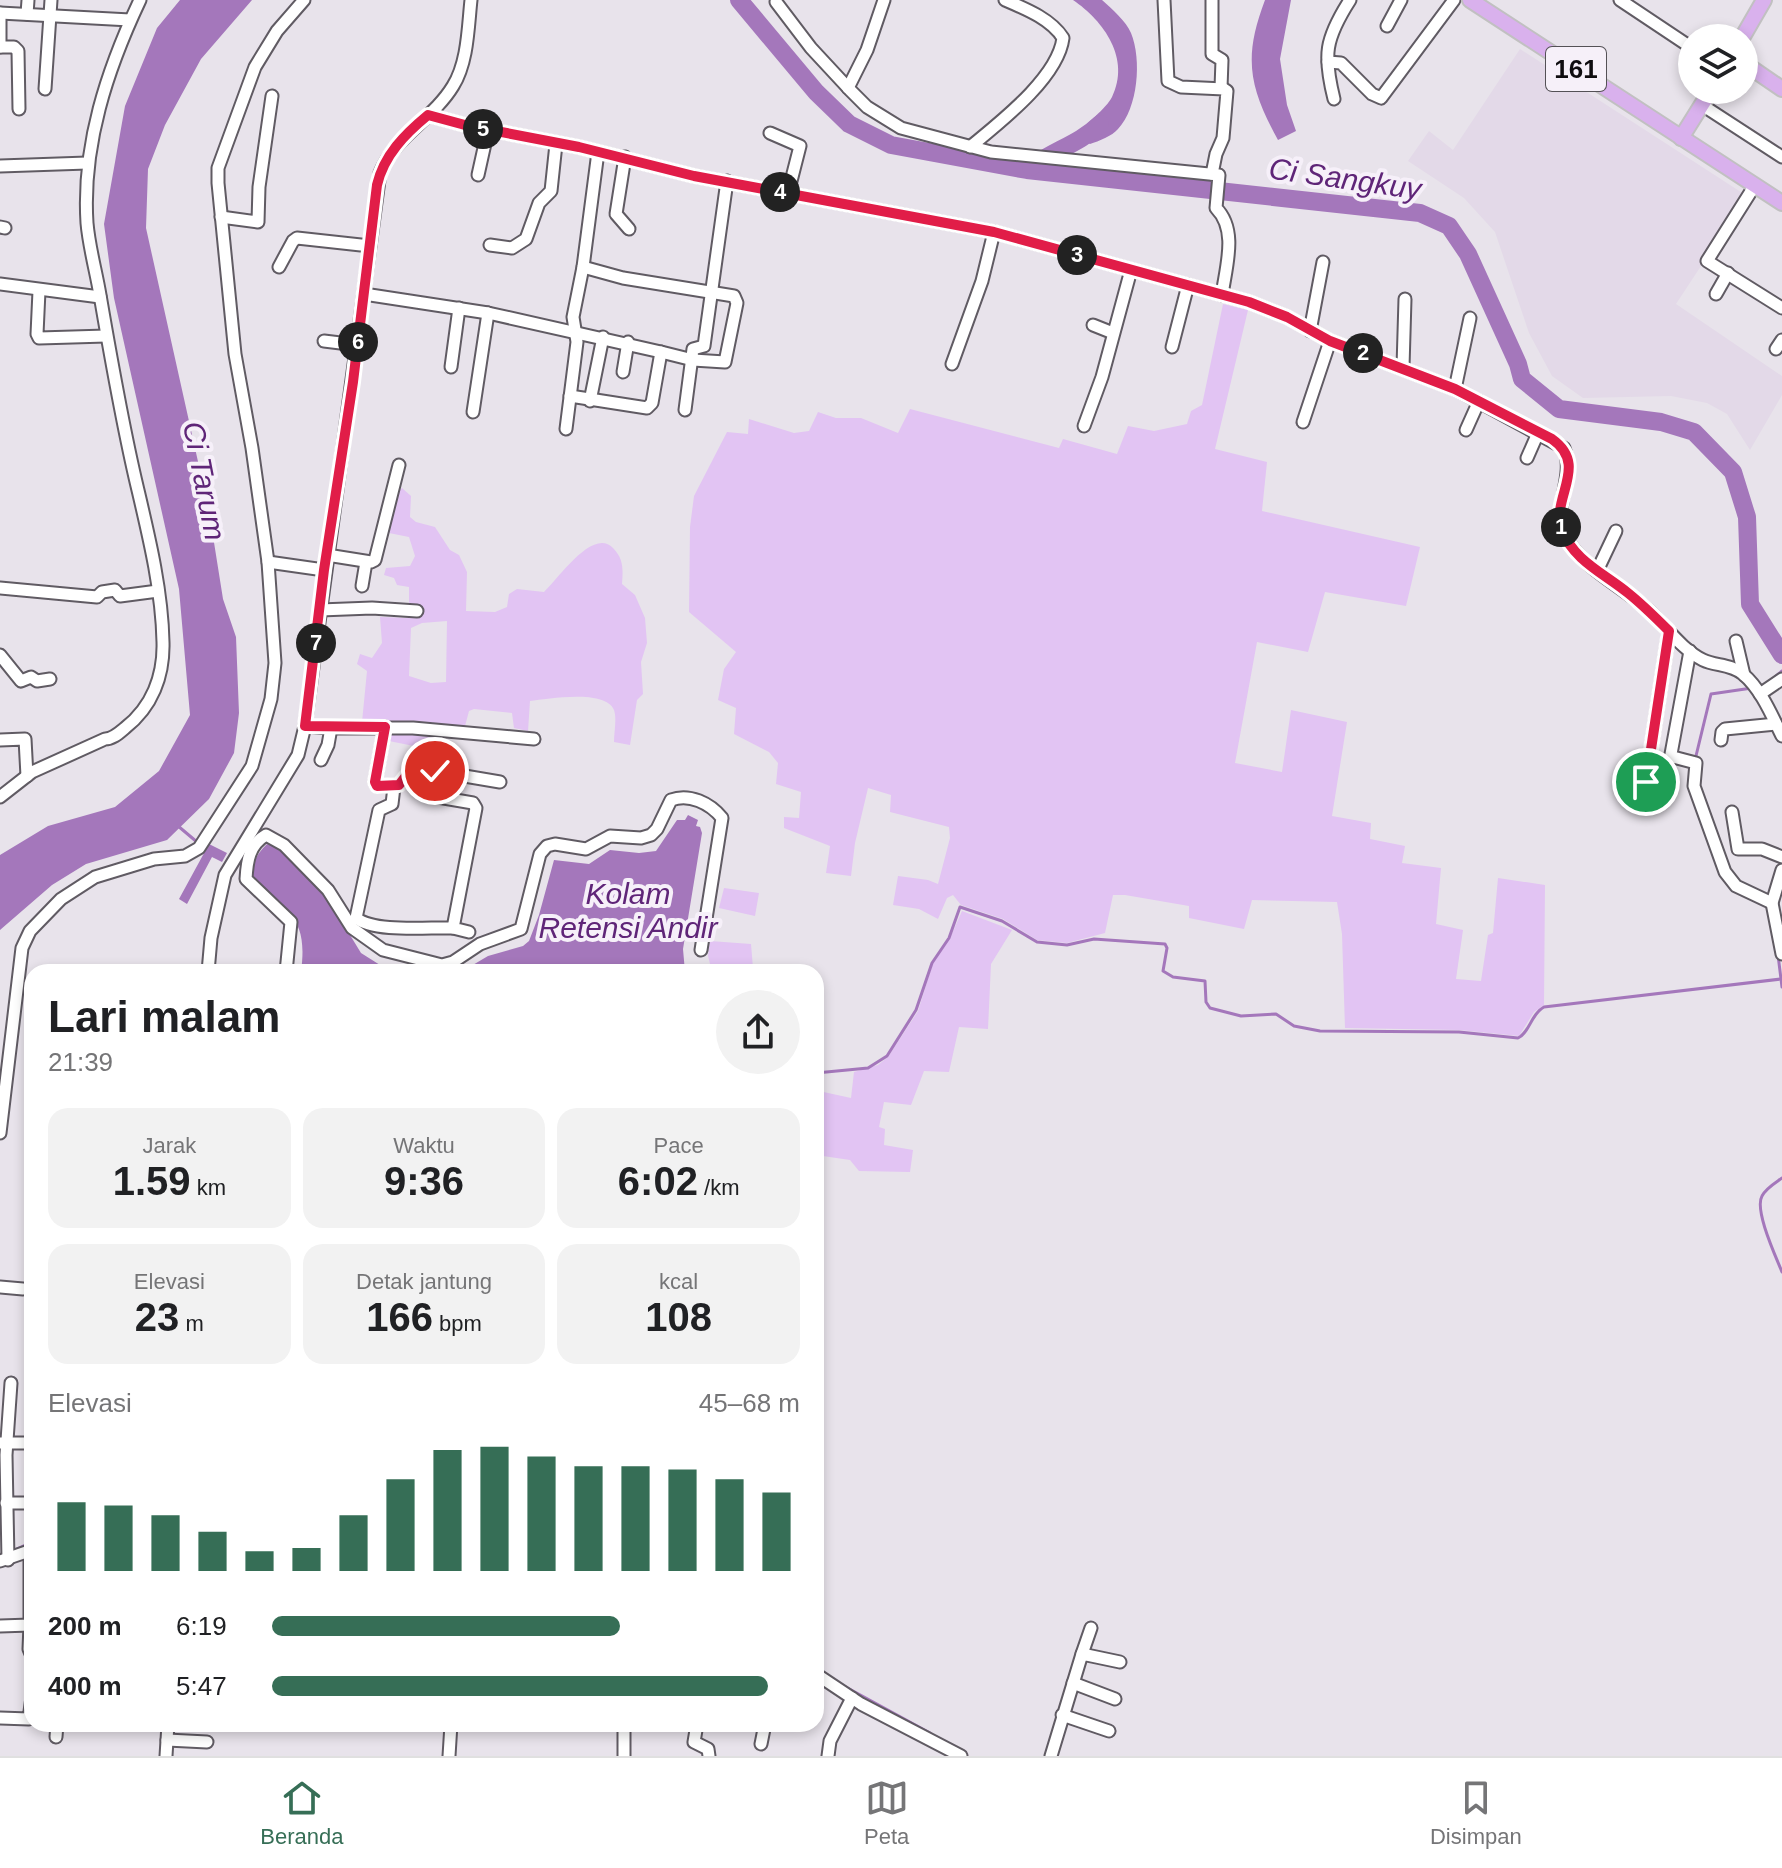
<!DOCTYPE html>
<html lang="id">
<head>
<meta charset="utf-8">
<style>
	:root { --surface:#fff; --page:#f2f2f2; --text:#202124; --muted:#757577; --line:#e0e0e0; --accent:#366e56 }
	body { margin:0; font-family:Arial,sans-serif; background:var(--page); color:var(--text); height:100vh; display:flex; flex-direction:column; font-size:30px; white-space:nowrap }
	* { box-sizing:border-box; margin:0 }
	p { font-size:26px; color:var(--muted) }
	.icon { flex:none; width:44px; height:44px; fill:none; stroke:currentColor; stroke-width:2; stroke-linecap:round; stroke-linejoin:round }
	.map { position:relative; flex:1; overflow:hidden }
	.panel { position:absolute; left:24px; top:964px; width:800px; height:768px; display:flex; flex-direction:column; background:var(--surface); border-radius:24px; box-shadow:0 4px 12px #0003 }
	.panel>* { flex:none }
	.buttons { position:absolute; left:1678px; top:24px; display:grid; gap:16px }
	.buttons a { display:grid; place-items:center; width:80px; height:80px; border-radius:50%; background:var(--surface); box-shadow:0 4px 12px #0003; font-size:40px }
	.pin { position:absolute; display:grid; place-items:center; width:68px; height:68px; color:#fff; margin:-34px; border:4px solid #fff; border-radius:50%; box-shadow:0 2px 8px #0007 }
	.km { position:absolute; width:40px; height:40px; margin:-20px; border-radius:50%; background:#222; color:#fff; font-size:22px; line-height:40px; text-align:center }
	.round { display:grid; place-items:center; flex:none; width:84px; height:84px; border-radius:42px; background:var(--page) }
	.head { display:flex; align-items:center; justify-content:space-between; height:136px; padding:0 24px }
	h1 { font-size:44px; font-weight:700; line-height:60px }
	.stats { display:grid; grid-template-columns:repeat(3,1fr); gap:12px; height:136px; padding:8px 24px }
	.stats div { display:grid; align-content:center; border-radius:20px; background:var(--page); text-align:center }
	.stats b { font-size:40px; font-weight:700 }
	.stats small { font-size:22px; font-weight:400 }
	.stats p { font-size:22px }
	.chart { height:224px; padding:16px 24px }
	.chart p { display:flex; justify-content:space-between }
	.chart svg { width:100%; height:144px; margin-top:8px; stroke:var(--accent); stroke-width:6 }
	ul { padding:0 24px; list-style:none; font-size:26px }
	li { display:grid; grid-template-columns:128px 96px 1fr; align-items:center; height:60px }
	li i { height:20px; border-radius:10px; background:var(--accent) }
	.dock { display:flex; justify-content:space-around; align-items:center; height:112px; border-top:2px solid var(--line); background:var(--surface); font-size:22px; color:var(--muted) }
	.dock a { display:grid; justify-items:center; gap:4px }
	.dock .on { color:var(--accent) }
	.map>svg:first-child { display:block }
	.built { fill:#e3d9e8 }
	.green { fill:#e2c4f3; fill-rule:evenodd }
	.water { fill:#a477bb }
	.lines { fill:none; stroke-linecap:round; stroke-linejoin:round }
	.stream { stroke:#a477bb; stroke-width:3 }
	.river { stroke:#a477bb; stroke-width:18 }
	.minor-casing { stroke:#605b63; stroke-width:15 }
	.major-casing { stroke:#c1c0c1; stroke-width:18 }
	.minor { stroke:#fff; stroke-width:11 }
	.major { stroke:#d9b1ed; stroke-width:14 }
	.route-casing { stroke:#fff; stroke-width:16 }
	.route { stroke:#e11d48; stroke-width:10 }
	.labels { text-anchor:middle; stroke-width:8; stroke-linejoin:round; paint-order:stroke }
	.shield { fill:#f6f0f9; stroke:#545156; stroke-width:2 }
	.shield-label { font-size:26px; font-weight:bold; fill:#0f0d10 }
	.water-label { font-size:30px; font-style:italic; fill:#5f2578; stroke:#f6f0f9 }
</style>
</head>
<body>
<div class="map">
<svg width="1782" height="1756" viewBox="0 0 1782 1756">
	<rect width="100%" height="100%" fill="#e8e3eb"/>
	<polygon class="built" points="1520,49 1747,196 1676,304 1782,376 1782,395 1750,450 1727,414 1707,403 1671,396 1583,398 1552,376 1529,333 1495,232 1464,198 1408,161 1429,131 1453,150"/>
	<g class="green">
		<polygon points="1223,304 1248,310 1215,449 1267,462 1262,511 1420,547 1406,606 1325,592 1308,652 1257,642 1235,763 1282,772 1291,710 1347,722 1332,816 1371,823 1370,839 1405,846 1402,863 1441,868 1436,924 1463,930 1456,979 1481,981 1488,935 1493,933 1498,878 1545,885 1544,1005 1534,1012 1519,1036 1459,1030 1345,1028 1342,934 1337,902 1252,900 1244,929 1189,918 1189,906 1125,895 1113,895 1105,933 1067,943 1037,940 1003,919 961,905 953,895 947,898 938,919 919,909 893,905 898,876 928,880 938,884 950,838 949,827 890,812 891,795 868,788 855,843 851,876 826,873 830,846 784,828 784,817 799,818 801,792 776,784 778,763 769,752 734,734 736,708 718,700 724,669 736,652 689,612 690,527 694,496 727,432 748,434 749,419 794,433 809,431 818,412 836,418 861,418 898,433 910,409 1059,448 1063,439 1117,454 1128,426 1154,431 1187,424 1191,411 1202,405"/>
		<path d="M402,488L411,496L410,517L416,522L435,527L450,550L459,555L467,572L466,611L495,612L507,607L509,594L517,589L544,592C558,579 593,527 613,548C624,559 623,570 622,584L635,595L645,618L647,643L641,662L643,694L637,700L630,745L614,742C614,732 617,719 614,710C605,689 548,699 530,701L528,731L514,728L512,713L474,709L469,711L465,726H438L439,757L431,759L419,756L414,746L389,741V722H362L367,671L357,664L360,654L372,658L382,643L380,617L409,618V587L397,585L394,578L384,575L386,568L410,566L415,556L409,537L389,533L397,492ZM447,621L446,682L431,683L409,676L411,628L422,623Z"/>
		<polygon points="724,888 759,893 755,916 719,908"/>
		<polygon points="962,911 1012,930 991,964 988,1029 959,1027 949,1072 924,1071 911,1105 884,1102 879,1127 885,1129 884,1145 913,1150 910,1172 859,1171 850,1160 816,1155 816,1125 820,1125 820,1118 816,1117 819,1091 851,1098 854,1072 878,1065 888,1057 918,1011 933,963 950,938"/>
		<polygon points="710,941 751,944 753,968 756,972 712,972 708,956"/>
	</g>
	<g class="water">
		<polygon points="180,0 252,0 201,59 165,125 148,169 146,228 209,511 223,599 236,637 239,713 234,753 209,799 167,840 86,864 52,885 0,930 0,855 48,826 115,807 159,771 190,715 179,589 114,298 104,224 125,106 157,28"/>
		<path d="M1073,0H1102C1112,9 1126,21 1131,33C1142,60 1138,108 1118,129C1112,136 1099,141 1090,144L1077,135C1086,123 1106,109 1112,97C1131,59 1104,21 1073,0Z"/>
		<path d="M1265,0H1291L1280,59L1287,105L1296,131L1278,140C1249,87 1243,58 1265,0Z"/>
		<polygon points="688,815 698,820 696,826 700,827 702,833 683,949 685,972 461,972 488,956 523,946 529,941 539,915 554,860 589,864 610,850 639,853 656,851 677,820 685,820"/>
		<polygon points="209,844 227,853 222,862 212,857 187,904 179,899"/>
		<path d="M267,844L280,849L325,894L361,953L380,965L403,972H301C308,918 290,915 254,880C249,865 257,854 267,844Z"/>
	</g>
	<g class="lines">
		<g class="stream">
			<polyline points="1775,677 1782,671"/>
			<polyline points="1695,760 1711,694 1752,688"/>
			<polyline points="178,826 197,842"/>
			<polyline points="1778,955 1782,987"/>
			<path d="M816,1073L868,1068L887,1056L916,1010L932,963L949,938L960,907L1002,921L1037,942L1067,945L1094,939L1165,944L1167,948L1163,971L1173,977L1205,981L1206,1002L1210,1008L1241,1016L1276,1014L1294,1026L1320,1031L1459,1032L1518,1038C1530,1032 1531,1014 1544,1007L1781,979"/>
			<path d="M1782,1178C1775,1183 1766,1188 1762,1196C1754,1210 1776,1257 1782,1272"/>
			<polyline points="10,1552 32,1542"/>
			<polyline points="842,1685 930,1733"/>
		</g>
		<g class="river">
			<polyline points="739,0 816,92 849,124 891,145 1027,170 1420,213 1449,226 1468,254 1518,364 1522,379 1559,409 1661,422 1694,432 1733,472 1747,517 1750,604 1782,655"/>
			<path d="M1031,167C1054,150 1079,144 1100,124"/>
		</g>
		<defs>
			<g id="minor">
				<polyline points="1164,0 1168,81 1181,87 1224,89 1227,91 1223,138 1216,154 1212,174"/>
				<polyline points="1212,0 1212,54 1222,60 1221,88"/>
				<polyline points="1620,0 1692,48"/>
				<path d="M776,2L811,48L850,90L867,107L901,128L991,152L1219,175L1216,208C1238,230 1226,266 1222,295"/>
				<polyline points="0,13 130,20"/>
				<polyline points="27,14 28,0"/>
				<polyline points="1387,26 1401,0"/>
				<polyline points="0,47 14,47 18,51 19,109"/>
				<polyline points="0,47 0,13"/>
				<polyline points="1328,62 1341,63 1372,94 1381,98 1454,0"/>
				<polyline points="848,88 867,50 884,0"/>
				<polyline points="45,89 51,0"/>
				<path d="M1334,99C1323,55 1325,39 1350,0"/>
				<polyline points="1702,105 1782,157"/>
				<path d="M428,115L465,125L579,147L694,176L994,232L1249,302L1287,317L1330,341L1455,389L1564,448C1576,477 1550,511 1566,538C1585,570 1621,585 1648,610C1666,626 1681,649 1703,660C1715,666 1731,664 1743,674C1761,689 1772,716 1782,736"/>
				<polyline points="770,133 800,146 788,193"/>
				<path d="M970,147C999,123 1058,78 1063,38C1051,19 1026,9 1005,0"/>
				<polyline points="625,157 616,214 629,229"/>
				<polyline points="0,166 87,163"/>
				<polyline points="478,175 488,130"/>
				<polyline points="1755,185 1707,261 1782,308"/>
				<polyline points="221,217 258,222 259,187 272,96"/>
				<polyline points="0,227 5,228"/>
				<polyline points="490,245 512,248 526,239 539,203 551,191 556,144"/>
				<polyline points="279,267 293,241 297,238 370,246"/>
				<polyline points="0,284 100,297"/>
				<polyline points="39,291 37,334 39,338 106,336"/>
				<polyline points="364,294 488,313 661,352"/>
				<polyline points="1716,294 1728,273"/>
				<polyline points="1093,325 1113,333"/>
				<polyline points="1310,331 1323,262"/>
				<polyline points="324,341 357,345"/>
				<polyline points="1172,347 1188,285"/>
				<polyline points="1776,349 1782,340"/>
				<polyline points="952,364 982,281 994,232"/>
				<polyline points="451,367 459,308"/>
				<polyline points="1403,367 1405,299"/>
				<polyline points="623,372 628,342"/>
				<polyline points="1455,389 1470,318"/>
				<polyline points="570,396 647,408 652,403 661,352 693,360 725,362 737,303 734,296 623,278 583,267"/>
				<polyline points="590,401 603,337"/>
				<polyline points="685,410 693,349 704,346 727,181"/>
				<polyline points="473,412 488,313"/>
				<polyline points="1303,422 1330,341"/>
				<polyline points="1084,426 1102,377 1131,270"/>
				<polyline points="566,429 577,342 573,317 583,267 598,152"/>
				<polyline points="1466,430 1479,401"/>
				<polyline points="1527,458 1538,433"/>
				<polyline points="327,555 371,562 375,560 399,465"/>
				<polyline points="268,562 324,570"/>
				<polyline points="1597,571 1616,531"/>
				<polyline points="362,586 366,562"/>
				<polyline points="0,588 97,597 102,592 115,590 120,596 158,591"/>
				<polyline points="320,610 372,608 417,611"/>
				<polyline points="1736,641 1744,675"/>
				<polyline points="1690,651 1671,754 1673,757 1696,763 1694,786 1725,872 1736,886 1772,903"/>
				<polyline points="0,655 21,681 31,677 37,681 50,679"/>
				<polyline points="1760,694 1782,679"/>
				<polyline points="305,726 331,728 328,745 321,760"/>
				<polyline points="385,727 375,782 377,786 399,785 406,776 429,778 435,771 500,782"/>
				<polyline points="331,728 413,728 534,739"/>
				<polyline points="0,740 25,739 27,776"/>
				<polyline points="1721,740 1722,732 1725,729 1776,724"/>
				<polyline points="1646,782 1669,631"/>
				<path d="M394,787L392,804L379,810L356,918C375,933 429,927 453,928"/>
				<polyline points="432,796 473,803 476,808 453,928 469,932"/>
				<path d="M0,797L32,772L105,739C113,739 119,733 125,728C152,707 164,676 163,642C162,590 149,537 137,486C122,423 111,359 100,295C96,271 89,247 87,223C82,145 107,70 140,0"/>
				<polyline points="1732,812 1738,849 1762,849 1782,857"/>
				<polyline points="1782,870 1772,903 1782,954"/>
				<path d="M208,972L211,938L225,875L298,755L305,726L380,173C395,136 433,119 453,86C468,62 468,27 471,0"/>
				<path d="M286,972L291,922L246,879C247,861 249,845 266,835L284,845L328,890L352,928L383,950L442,965L453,962L480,944L521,929L540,854L547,846L555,844L586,849L610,836L641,838L651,835L657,829L671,800C689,793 710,803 722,818L701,950"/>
				<polyline points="0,1133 22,948 30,931 61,899 95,877 154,859 185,856 199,848 252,766 271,699 275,663 268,562 252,448 235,354 218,183 218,168 255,67 277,31 304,0"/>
				<polyline points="0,1287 23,1289"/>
				<polyline points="1,1443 32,1443"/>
				<polyline points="6,1503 32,1503"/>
				<polyline points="8,1560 6,1455 11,1383"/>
				<polyline points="0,1561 32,1550"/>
				<polyline points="30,1625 29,1649 32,1656"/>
				<polyline points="0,1626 30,1625 30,1551"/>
				<polyline points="1082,1654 1091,1628"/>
				<polyline points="816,1674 861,1704 961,1756"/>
				<polyline points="1073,1683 1115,1699"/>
				<polyline points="1062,1715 1109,1731"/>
				<polyline points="0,1718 29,1719 32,1697"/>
				<polyline points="697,1724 694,1742 708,1749 709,1756"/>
				<polyline points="56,1737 57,1724"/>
				<polyline points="167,1740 207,1742"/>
				<polyline points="761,1744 765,1724"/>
				<polyline points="166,1756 168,1724"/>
				<polyline points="449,1756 451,1724"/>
				<polyline points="624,1756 624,1724"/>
				<polyline points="828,1756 830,1741 852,1698"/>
				<polyline points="1051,1756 1082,1654 1120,1662"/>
			</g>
			<g id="major">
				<polyline points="1470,0 1782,203"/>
				<polyline points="1742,38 1764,0"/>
				<polyline points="1744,63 1782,89"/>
				<polyline points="1681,138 1711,90"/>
			</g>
		</defs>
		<use href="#minor" class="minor-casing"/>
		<use href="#major" class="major-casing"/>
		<use href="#minor" class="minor"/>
		<use href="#major" class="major"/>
	</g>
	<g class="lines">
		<defs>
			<path id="route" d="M435,771L427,779L406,776L399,785L377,786L375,782L385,727L305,726L324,570L353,382L377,185C384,155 405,134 428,115L465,125L579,147L694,176L994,232L1249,302L1287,317L1330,341L1455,389L1552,439C1590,466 1550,498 1562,530C1573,560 1605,574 1628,593C1643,605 1656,618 1669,631L1646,782"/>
		</defs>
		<use href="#route" class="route-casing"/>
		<use href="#route" class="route"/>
	</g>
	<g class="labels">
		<rect class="shield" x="1546" y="47" width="60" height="44" rx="6"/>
		<g class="shield-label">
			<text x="1576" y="78">161</text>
		</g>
		<g class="water-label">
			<text transform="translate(1345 179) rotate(8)" y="10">Ci Sangkuy</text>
			<text transform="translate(204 481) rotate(79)" y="10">Ci Tarum</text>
			<text x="628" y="904">Kolam<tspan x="628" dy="34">Retensi Andir</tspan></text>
		</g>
	</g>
</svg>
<div class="buttons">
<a><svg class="icon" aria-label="layers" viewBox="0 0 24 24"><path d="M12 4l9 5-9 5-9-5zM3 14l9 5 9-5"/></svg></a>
</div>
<div class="pin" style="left:1646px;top:782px;background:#1e9e55"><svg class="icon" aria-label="arrive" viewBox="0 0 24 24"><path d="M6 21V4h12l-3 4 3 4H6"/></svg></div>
<div class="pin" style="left:435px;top:771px;background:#d93025"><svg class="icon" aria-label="check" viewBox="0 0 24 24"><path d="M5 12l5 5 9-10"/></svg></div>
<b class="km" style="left:1561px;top:527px">1</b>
<b class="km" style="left:1363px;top:353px">2</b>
<b class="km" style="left:1077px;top:255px">3</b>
<b class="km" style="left:780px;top:192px">4</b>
<b class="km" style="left:483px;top:129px">5</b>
<b class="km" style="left:358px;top:342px">6</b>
<b class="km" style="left:316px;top:643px">7</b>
<section class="panel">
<div class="head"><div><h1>Lari malam</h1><p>21:39</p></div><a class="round"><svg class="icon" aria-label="share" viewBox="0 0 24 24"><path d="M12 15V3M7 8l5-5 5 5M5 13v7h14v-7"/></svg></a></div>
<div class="stats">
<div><p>Jarak</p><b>1.59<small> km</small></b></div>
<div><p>Waktu</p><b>9:36</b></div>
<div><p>Pace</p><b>6:02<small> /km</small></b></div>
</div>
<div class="stats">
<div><p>Elevasi</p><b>23<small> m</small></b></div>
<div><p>Detak jantung</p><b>166<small> bpm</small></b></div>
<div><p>kcal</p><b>108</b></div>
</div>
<div class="chart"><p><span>Elevasi</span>45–68 m</p>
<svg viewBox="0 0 160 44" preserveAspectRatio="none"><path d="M5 44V23M15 44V24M25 44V27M35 44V32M45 44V38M55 44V37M65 44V27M75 44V16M85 44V7M95 44V6M105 44V9M115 44V12M125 44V12M135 44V13M145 44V16M155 44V20"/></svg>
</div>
<ul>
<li><b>200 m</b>6:19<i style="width:66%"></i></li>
<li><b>400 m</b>5:47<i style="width:94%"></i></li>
</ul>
</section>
</div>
<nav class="dock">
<a class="on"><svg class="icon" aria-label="home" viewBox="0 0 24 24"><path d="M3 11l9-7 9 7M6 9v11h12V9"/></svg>Beranda</a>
<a><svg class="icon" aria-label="map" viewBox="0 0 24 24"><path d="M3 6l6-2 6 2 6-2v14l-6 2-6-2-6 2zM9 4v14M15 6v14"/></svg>Peta</a>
<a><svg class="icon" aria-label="saved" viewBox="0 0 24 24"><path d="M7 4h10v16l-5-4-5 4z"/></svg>Disimpan</a>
</nav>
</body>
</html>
